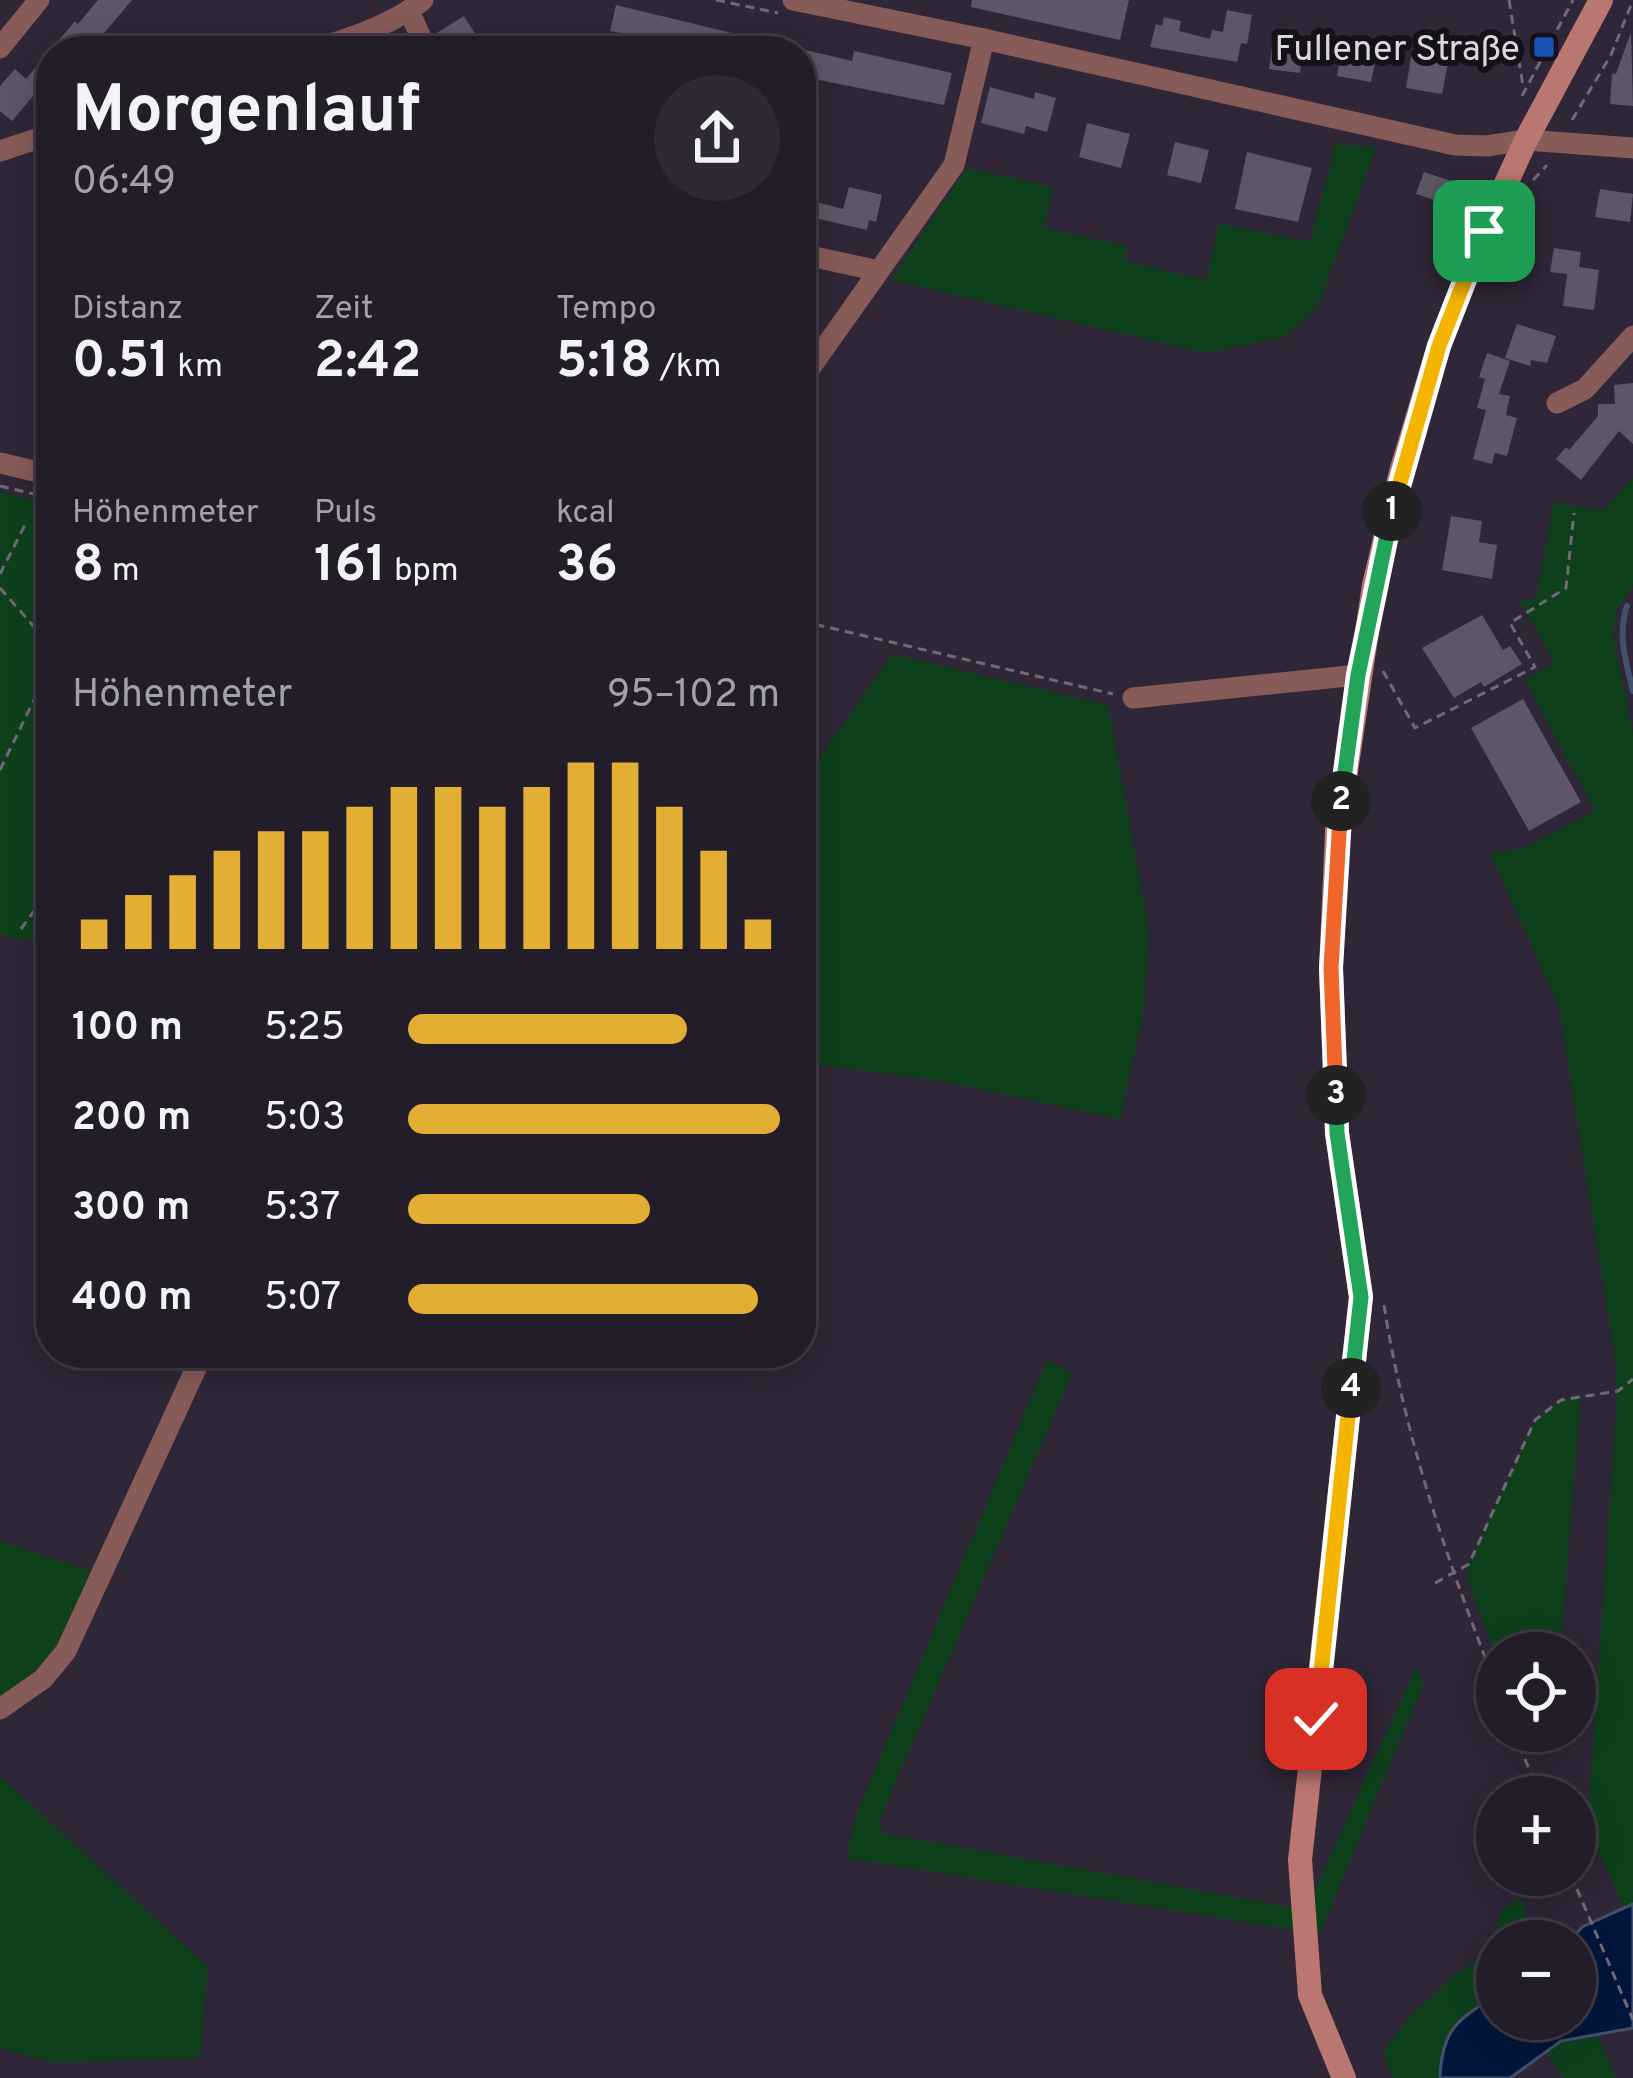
<!DOCTYPE html>
<html lang="de">
<head>
<meta charset="utf-8">
<style>
	:root { --surface:#231c29; --page:#2f2935; --text:#f1f3f6; --muted:#a3a1a8; --line:#403a46; --accent:#e3ae34 }
	body { margin:0; font-family:Overpass,sans-serif; background:var(--page); color:var(--text); height:100vh; display:flex; flex-direction:column; font-size:45px; white-space:nowrap }
	* { box-sizing:border-box; margin:0 }
	p { font-size:39px; color:var(--muted) }
	.icon { flex:none; width:66px; height:66px; fill:none; stroke:currentColor; stroke-width:2; stroke-linecap:round; stroke-linejoin:round }
	.map { position:relative; flex:1; overflow:hidden }
	.side { position:absolute; left:36px; top:36px; width:780px; height:1332px; display:flex; flex-direction:column; background:var(--surface); border-radius:48px; box-shadow:0 6px 30px #0003,0 0 0 3px var(--line) }
	.side>* { flex:none }
	.fabs { position:absolute; left:1476px; top:1632px; display:grid; gap:24px }
	.fabs a { display:grid; place-items:center; width:120px; height:120px; border-radius:50%; background:var(--surface); box-shadow:0 6px 30px #0003,0 0 0 3px var(--line); font-size:60px }
	.pin { position:absolute; display:grid; place-items:center; width:102px; height:102px; color:#fff; margin:-51px; border-radius:24px; box-shadow:0 6px 18px #0006 }
	.km { position:absolute; width:60px; height:60px; margin:-30px; border-radius:50%; background:#222; color:#fff; font-size:33px; line-height:60px; text-align:center }
	.round { display:grid; place-items:center; flex:none; width:126px; height:126px; border-radius:63px; background:var(--page) }
	.headline { display:flex; align-items:center; justify-content:space-between; height:204px; padding:0 36px }
	h1 { font-size:66px; font-weight:700; line-height:90px }
	.metrics { display:grid; grid-template-columns:repeat(3,1fr); gap:18px; height:204px; padding:12px 36px }
	.metrics div { display:grid; align-content:center }
	.metrics b { font-size:51px; font-weight:700 }
	.metrics small { font-size:33px; font-weight:400 }
	.metrics p { font-size:33px }
	.chart { height:336px; padding:24px 36px }
	.chart p { display:flex; justify-content:space-between }
	.chart svg { width:100%; height:216px; margin-top:12px; stroke:var(--accent); stroke-width:6 }
	ul { padding:0 36px; list-style:none; font-size:39px }
	li { display:grid; grid-template-columns:192px 144px 1fr; align-items:center; height:90px }
	li i { height:30px; border-radius:15px; background:var(--accent) }
	.map>svg:first-child { display:block }
	.green { fill:#0e401c }
	.water { fill:#01163a; stroke:#43506c; stroke-width:3 }
	.lines { fill:none; stroke-linecap:round; stroke-linejoin:round }
	.stream { stroke:#43506c; stroke-width:6 }
	.building { fill:#5f5568 }
	.path { stroke:#716978; stroke-width:3; stroke-dasharray:9 6; stroke-linecap:butt }
	.street { stroke:#865b58; stroke-width:21 }
	.secondary { stroke:#ba7671; stroke-width:24 }
	.split-1-casing { stroke:#fff; stroke-width:24 }
	.split-2-casing { stroke:#fff; stroke-width:24 }
	.split-3-casing { stroke:#fff; stroke-width:24 }
	.split-4-casing { stroke:#fff; stroke-width:24 }
	.split-5-casing { stroke:#fff; stroke-width:24 }
	.split-1 { stroke:#f5b400; stroke-width:15 }
	.split-2 { stroke:#22a559; stroke-width:15 }
	.split-3 { stroke:#f0652b; stroke-width:15 }
	.split-4 { stroke:#22a559; stroke-width:15 }
	.split-5 { stroke:#f5b400; stroke-width:15 }
	.transit-dot { fill:#1a4fb4; stroke:#151119; stroke-width:4.5 }
	.labels { text-anchor:middle; stroke-width:12; stroke-linejoin:round; paint-order:stroke }
	.poi-label { font-size:36px; fill:#dcd6e1; stroke:#151119; text-anchor:end }
</style>
</head>
<body>
<div class="map">
<svg width="1633" height="2078" viewBox="0 0 1633 2078">
	<rect width="100%" height="100%" fill="#2f2637"/>
	<g class="green">
		<polygon points="1336,143 1376,148 1318,306 1285,337 1205,353 891,280 967,168 1053,187 1044,228 1127,246 1125,261 1206,280 1219,223 1310,242"/>
		<polygon points="1633,478 1633,585 1617,609 1613,636 1633,733 1633,1904 1625,1910 1596,1845 1588,1815 1616,1416 1616,1364 1559,1007 1490,854 1526,847 1595,811 1525,680 1555,663 1519,600 1536,599 1554,502 1603,511"/>
		<polygon points="0,492 51,504 51,946 0,934"/>
		<polygon points="892,654 1108,705 1149,931 1143,1015 1120,1119 939,1081 801,1062 801,785"/>
		<polygon points="1047,1360 1072,1374 879,1821 882,1833 1306,1910 1416,1667 1423,1685 1320,1934 846,1858 857,1813"/>
		<polygon points="1581,1394 1560,1653 1497,1653 1497,1660 1467,1578 1469,1564 1535,1420 1561,1400"/>
		<path d="M0,1541L91,1571C63,1634 60,1658 0,1697Z"/>
		<polygon points="0,1776 208,1967 200,2058 55,2063 0,2048"/>
		<path d="M1521,1897L1535,1941H1497V1995C1457,2022 1444,2027 1440,2078H1393L1383,2052L1409,2017L1455,1975L1488,1953L1502,1910Z"/>
		<polygon points="1596,2032 1616,2078 1563,2078 1546,2052 1561,2041"/>
	</g>
	<path class="water" d="M1633,1904V2028L1561,2041L1510,2078H1440C1442,2029 1457,2020 1497,1995V2019H1575V1941H1570L1582,1927Z"/>
	<g class="lines">
		<path class="stream" d="M1627,606C1617,635 1626,662 1633,691"/>
	</g>
	<g class="building">
		<polygon points="98,0 132,0 89,51 51,51 51,99 39,89 12,121 0,111 0,86 15,69 26,79 75,21 78,24"/>
		<polygon points="972,0 1129,0 1120,40 971,7"/>
		<polygon points="616,5 777,44 776,51 657,51 659,40 610,31"/>
		<polygon points="1227,10 1252,15 1247,44 1241,43 1237,62 1150,47 1156,24 1162,26 1164,17 1181,21 1179,31 1210,39 1212,30 1223,32"/>
		<polygon points="464,16 476,35 450,51 435,51 435,34"/>
		<polygon points="1631,32 1633,106 1610,104 1612,73 1616,74"/>
		<polygon points="1273,40 1303,44 1300,73 1269,69"/>
		<polygon points="801,49 852,61 854,51 952,73 944,105 819,80 807,130 801,129"/>
		<polygon points="1341,52 1376,58 1371,82 1337,76"/>
		<polygon points="1411,57 1448,63 1442,94 1406,88"/>
		<polygon points="990,87 1034,99 1035,92 1056,98 1047,132 1026,126 1024,134 981,123"/>
		<polygon points="1087,123 1130,134 1121,168 1079,157"/>
		<polygon points="1175,142 1209,150 1201,183 1167,175"/>
		<polygon points="1247,152 1312,168 1298,222 1235,209"/>
		<polygon points="1424,172 1457,183 1450,205 1416,194"/>
		<polygon points="849,187 882,195 876,222 869,220 867,230 819,219 817,229 801,225 801,198 843,209"/>
		<polygon points="1600,189 1633,194 1630,222 1595,217"/>
		<polygon points="1554,248 1581,252 1579,267 1599,270 1594,310 1563,306 1567,274 1550,272"/>
		<polygon points="1517,324 1556,336 1547,363 1531,360 1530,366 1505,358"/>
		<polygon points="1487,353 1510,361 1499,394 1510,396 1506,415 1517,418 1507,456 1495,453 1492,464 1473,459 1486,410 1477,408 1485,379 1479,377"/>
		<polygon points="1633,383 1633,444 1619,431 1581,480 1556,459 1566,447 1569,450 1598,416 1598,404 1615,404 1614,385"/>
		<polygon points="1451,516 1482,521 1479,542 1497,545 1492,579 1442,570"/>
		<polygon points="1482,615 1503,650 1510,646 1522,664 1484,687 1481,682 1454,698 1422,648"/>
		<polygon points="1523,699 1581,802 1529,831 1471,728"/>
	</g>
	<g class="lines">
		<g class="path">
			<polyline points="716,0 778,13"/>
			<polyline points="1509,0 1523,86"/>
			<polyline points="270,51 290,44"/>
			<polyline points="1522,96 1573,0"/>
			<polyline points="1572,120 1611,55 1633,0"/>
			<polyline points="1533,180 1547,165"/>
			<polyline points="0,486 51,498"/>
			<polyline points="0,574 27,521"/>
			<polyline points="0,588 51,646"/>
			<polyline points="801,621 1113,694"/>
			<polyline points="1383,671 1415,728 1535,667 1510,623 1566,588 1574,513"/>
			<polyline points="0,770 51,665"/>
			<polyline points="21,929 51,888"/>
			<path d="M1384,1305C1405,1439 1448,1563 1497,1688"/>
			<polyline points="1435,1583 1469,1564 1535,1420 1561,1400 1618,1391 1633,1379"/>
			<polyline points="1514,1731 1540,1797"/>
			<polyline points="1571,1875 1633,2020"/>
		</g>
		<g class="street">
			<polyline points="793,0 984,39 1455,145 1487,146 1526,140 1633,148"/>
			<polyline points="409,11 420,35 417,51"/>
			<polyline points="0,48 39,0"/>
			<path d="M310,51C349,38 391,26 423,0"/>
			<polyline points="0,151 51,134"/>
			<polyline points="801,254 879,271"/>
			<polyline points="801,381 954,165 984,39"/>
			<polyline points="1557,403 1585,389 1633,336"/>
			<polyline points="0,463 51,475"/>
			<polyline points="1133,698 1358,675"/>
			<polyline points="0,1709 43,1679 66,1651 203,1353"/>
		</g>
		<polyline class="secondary" points="1344,2078 1310,1995 1300,1860 1361,1297 1337,1133 1331,968 1337,831 1374,585 1401,472 1439,346 1484,231 1526,140 1601,0"/>
	</g>
	<g class="lines">
		<defs>
			<polyline id="split-1" points="1392,511 1439,346 1484,231"/>
			<polyline id="split-2" points="1341,801 1358,675 1392,511"/>
			<polyline id="split-3" points="1336,1095 1331,968 1341,801"/>
			<polyline id="split-4" points="1336,1095 1337,1133 1361,1297 1351,1388"/>
			<polyline id="split-5" points="1316,1719 1351,1388"/>
		</defs>
		<use href="#split-1" class="split-1-casing"/>
		<use href="#split-2" class="split-2-casing"/>
		<use href="#split-3" class="split-3-casing"/>
		<use href="#split-4" class="split-4-casing"/>
		<use href="#split-5" class="split-5-casing"/>
		<use href="#split-1" class="split-1"/>
		<use href="#split-2" class="split-2"/>
		<use href="#split-3" class="split-3"/>
		<use href="#split-4" class="split-4"/>
		<use href="#split-5" class="split-5"/>
	</g>
	<rect class="transit-dot" x="1532" y="35" width="24" height="24" rx="6"/>
	<g class="labels">
		<g class="poi-label">
			<text x="1520" y="60">Fullener Straße</text>
		</g>
	</g>
</svg>
<div class="fabs">
<a><svg class="icon" aria-label="locate" viewBox="0 0 24 24"><circle cx="12" cy="12" r="6"/><path d="M12 2v4M12 18v4M2 12h4M18 12h4"/></svg></a>
<a>+</a>
<a>−</a>
</div>
<div class="pin" style="left:1484px;top:231px;background:#1e9e55"><svg class="icon" aria-label="arrive" viewBox="0 0 24 24"><path d="M6 21V4h12l-3 4 3 4H6"/></svg></div>
<div class="pin" style="left:1316px;top:1719px;background:#d93025"><svg class="icon" aria-label="check" viewBox="0 0 24 24"><path d="M5 12l5 5 9-10"/></svg></div>
<b class="km" style="left:1392px;top:511px">1</b>
<b class="km" style="left:1341px;top:801px">2</b>
<b class="km" style="left:1336px;top:1095px">3</b>
<b class="km" style="left:1351px;top:1388px">4</b>
<section class="side">
<div class="headline"><div><h1>Morgenlauf</h1><p>06:49</p></div><a class="round"><svg class="icon" aria-label="share" viewBox="0 0 24 24"><path d="M12 15V3M7 8l5-5 5 5M5 13v7h14v-7"/></svg></a></div>
<div class="metrics">
<div><p>Distanz</p><b>0.51<small> km</small></b></div>
<div><p>Zeit</p><b>2:42</b></div>
<div><p>Tempo</p><b>5:18<small> /km</small></b></div>
</div>
<div class="metrics">
<div><p>Höhenmeter</p><b>8<small> m</small></b></div>
<div><p>Puls</p><b>161<small> bpm</small></b></div>
<div><p>kcal</p><b>36</b></div>
</div>
<div class="chart"><p><span>Höhenmeter</span>95–102 m</p>
<svg viewBox="0 0 160 44" preserveAspectRatio="none"><path d="M5 44V38M15 44V33M25 44V29M35 44V24M45 44V20M55 44V20M65 44V15M75 44V11M85 44V11M95 44V15M105 44V11M115 44V6M125 44V6M135 44V15M145 44V24M155 44V38"/></svg>
</div>
<ul>
<li><b>100 m</b>5:25<i style="width:75%"></i></li>
<li><b>200 m</b>5:03<i style="width:100%"></i></li>
<li><b>300 m</b>5:37<i style="width:65%"></i></li>
<li><b>400 m</b>5:07<i style="width:94%"></i></li>
</ul>
</section>
</div>
</body>
</html>
